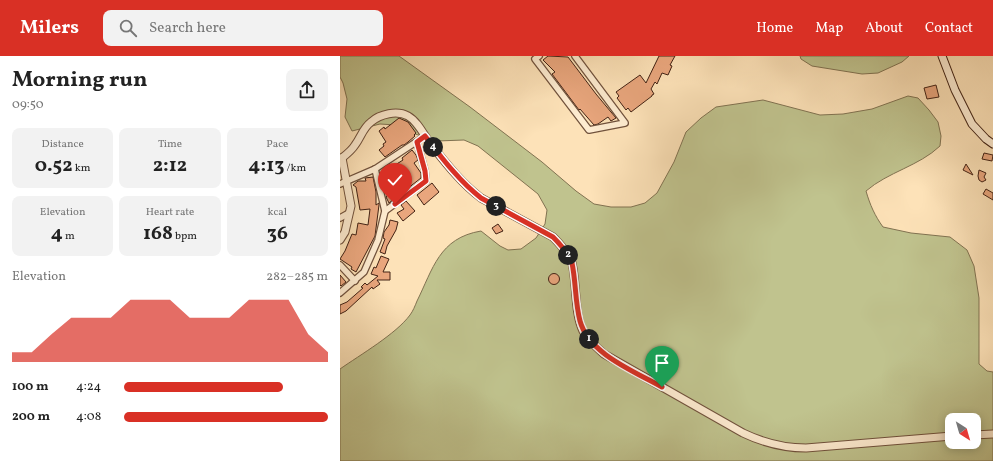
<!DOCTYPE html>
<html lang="en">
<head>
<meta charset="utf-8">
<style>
	:root { --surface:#fff; --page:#f2f2f2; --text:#222; --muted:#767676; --accent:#d93025 }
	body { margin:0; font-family:Vollkorn,serif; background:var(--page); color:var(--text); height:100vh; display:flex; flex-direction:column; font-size:15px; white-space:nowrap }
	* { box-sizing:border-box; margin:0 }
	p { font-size:13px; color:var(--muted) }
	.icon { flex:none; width:22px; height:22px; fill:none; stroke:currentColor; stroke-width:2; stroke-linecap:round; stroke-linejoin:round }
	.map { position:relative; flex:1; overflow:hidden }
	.side { display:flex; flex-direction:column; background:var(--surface); width:340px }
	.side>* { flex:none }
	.needle { width:26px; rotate:143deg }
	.controls { position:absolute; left:605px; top:357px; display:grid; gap:8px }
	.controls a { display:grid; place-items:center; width:36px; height:36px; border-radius:8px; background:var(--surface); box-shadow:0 2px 10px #0003; font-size:20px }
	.pin { position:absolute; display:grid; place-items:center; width:34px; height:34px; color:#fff; margin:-41px -17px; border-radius:50% 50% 50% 0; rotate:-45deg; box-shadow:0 0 4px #0007 }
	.pin .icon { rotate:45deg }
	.km { position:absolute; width:20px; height:20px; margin:-10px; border-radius:50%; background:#222; color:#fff; font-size:11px; line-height:20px; text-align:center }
	.round { display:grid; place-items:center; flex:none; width:42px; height:42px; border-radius:8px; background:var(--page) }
	.headline { display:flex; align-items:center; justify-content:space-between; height:68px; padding:0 12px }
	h1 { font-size:22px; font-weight:700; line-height:30px }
	.stats { display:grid; grid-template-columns:repeat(3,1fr); gap:6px; height:68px; padding:4px 12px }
	.stats div { display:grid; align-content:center; border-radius:8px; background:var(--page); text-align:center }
	.stats b { font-size:20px; font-weight:700 }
	.stats small { font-size:11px; font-weight:400 }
	.stats p { font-size:11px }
	.chart { height:112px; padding:8px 12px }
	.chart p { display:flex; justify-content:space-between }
	.chart svg { width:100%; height:72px; margin-top:4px; fill:var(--accent); opacity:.7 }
	ul { padding:0 12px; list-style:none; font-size:13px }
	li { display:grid; grid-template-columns:64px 48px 1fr; align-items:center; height:30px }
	li i { height:10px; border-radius:5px; background:var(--accent) }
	header { display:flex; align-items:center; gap:24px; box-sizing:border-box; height:56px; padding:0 20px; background:var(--accent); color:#fff }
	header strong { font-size:19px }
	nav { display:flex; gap:22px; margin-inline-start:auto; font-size:14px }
	.search { width:280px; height:36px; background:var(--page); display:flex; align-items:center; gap:10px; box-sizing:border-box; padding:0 14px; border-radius:8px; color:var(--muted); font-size:15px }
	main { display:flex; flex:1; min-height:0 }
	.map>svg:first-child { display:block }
	.green { fill:#c0c38e; stroke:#817251; fill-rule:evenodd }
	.building { fill:#e9a67d; stroke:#422214 }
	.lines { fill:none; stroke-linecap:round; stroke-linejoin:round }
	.minor-casing { stroke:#71523d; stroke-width:8 }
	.tertiary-casing { stroke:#71523d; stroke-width:9 }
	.secondary-casing { stroke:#422214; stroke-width:9 }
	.minor { stroke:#feecd1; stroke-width:5.5 }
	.tertiary { stroke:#feecd1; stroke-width:7 }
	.secondary { stroke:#feecd1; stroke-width:7 }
	.route-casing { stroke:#fff; stroke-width:8 }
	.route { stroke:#d93025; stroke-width:5 }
</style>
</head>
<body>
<header>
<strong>Milers</strong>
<div class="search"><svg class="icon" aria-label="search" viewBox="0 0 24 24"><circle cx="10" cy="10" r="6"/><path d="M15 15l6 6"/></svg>Search here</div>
<nav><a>Home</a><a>Map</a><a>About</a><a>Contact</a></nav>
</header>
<main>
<section class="side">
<div class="headline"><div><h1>Morning run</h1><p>09:50</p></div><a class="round"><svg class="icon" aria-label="share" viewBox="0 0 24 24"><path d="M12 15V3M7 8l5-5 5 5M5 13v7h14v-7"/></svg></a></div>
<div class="stats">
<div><p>Distance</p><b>0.52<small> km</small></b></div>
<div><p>Time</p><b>2:12</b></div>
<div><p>Pace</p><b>4:13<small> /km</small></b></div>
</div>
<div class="stats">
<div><p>Elevation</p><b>4<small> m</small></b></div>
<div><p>Heart rate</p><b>168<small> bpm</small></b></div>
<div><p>kcal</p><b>36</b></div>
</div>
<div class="chart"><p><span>Elevation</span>282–285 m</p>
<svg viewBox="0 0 160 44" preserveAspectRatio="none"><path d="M0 44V38L10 38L20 27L30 17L40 17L50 17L60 6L70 6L80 6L90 17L100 17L110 17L120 6L130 6L140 6L150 27L160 38V44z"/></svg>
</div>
<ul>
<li><b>100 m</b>4:24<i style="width:78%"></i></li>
<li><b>200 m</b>4:08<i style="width:100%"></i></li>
</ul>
</section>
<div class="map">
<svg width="653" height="405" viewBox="0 0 653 405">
	<rect width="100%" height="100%" fill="#fde2b8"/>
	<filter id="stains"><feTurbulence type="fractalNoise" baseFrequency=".005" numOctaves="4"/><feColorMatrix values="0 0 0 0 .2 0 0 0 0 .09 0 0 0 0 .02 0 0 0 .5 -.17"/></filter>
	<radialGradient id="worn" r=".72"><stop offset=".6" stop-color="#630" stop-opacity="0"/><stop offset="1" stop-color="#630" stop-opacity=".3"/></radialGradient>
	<g class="green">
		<path d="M0,0H59L130,51L202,106L236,135L254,148L271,151H291L305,147L317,137L334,106L346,76L361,62L376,51L423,44L480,59L503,58L532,53L568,40L578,42L589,54L598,66L601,80L600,90C579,110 548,116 526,135C530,149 535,160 543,171L571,177L610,181L627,194L634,210L639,242V308L647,315L653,316V405H0V313C20,299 56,278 70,259C73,255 75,250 77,245C93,213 99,182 141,175L160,190L168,194L181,193L196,182L205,168L207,154L198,138L138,90L124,84L97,85L72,77L56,69L40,68L12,75L5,61L7,43L3,27L0,21ZM612,364H634V386H612Z"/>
		<polygon points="460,0 569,0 562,6 538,17 522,18 472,10 461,3"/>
	</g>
	<g class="building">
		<polygon points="208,0 228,1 256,38 276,62 271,65 268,61 258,68 254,69 240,53 239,54 212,18 215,16 203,4"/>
		<polygon points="319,0 335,0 330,9 332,10 328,19 322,17 317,28 315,26 311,33 314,38 312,39 312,40 291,56 288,52 286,54 277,42 279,40 276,36 300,19 306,27"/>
		<polygon points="596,29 599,41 587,43 584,32"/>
		<polygon points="59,62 68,66 76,77 74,79 75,80 68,86 64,89 62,89 45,101 39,94 44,90 43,88 46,86 39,75 44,71 45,73"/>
		<polygon points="72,94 76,99 78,104 74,107 81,117 81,122 49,147 46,141 49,137 47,133 50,131 41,118 63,104 62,102"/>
		<polygon points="644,97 653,99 652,105 642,103"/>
		<polygon points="626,108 633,119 623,114"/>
		<polygon points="639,114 646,117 644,121 646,124 642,126 639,124 638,120"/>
		<polygon points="33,121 36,136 36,149 39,147 39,149 35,180 16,216 11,213 12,211 0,203 5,195 12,178 16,179 18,167 28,169 30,153 20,154 16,131 13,129 18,125 26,125 25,122"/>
		<polygon points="92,127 99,136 84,149 77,139"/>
		<polygon points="646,133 653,137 653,144 643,138"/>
		<polygon points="66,145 75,155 63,165 57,157 64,153 61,149"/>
		<polygon points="50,164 58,166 56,174 47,190 45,198 40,196 45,183 43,182 44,176 49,169"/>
		<polygon points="158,168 163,175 156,178 152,172"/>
		<polygon points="41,200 49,203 43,216 50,216 50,224 37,224 40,228 33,233 32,231 6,255 0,258 0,249 7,246 23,232 21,231 25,227 27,229 38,220 31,218 34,211 36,212"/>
		<circle cx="214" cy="223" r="5.5"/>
		<polygon points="0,219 6,226 1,230 0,229"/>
	</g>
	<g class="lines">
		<defs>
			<g id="minor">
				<polyline points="199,0 195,3 249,74 285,67 235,0"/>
				<polyline points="0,128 35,113 85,80"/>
				<polyline points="45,155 86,125 85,115 77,86"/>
				<polyline points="0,162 9,157"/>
				<polyline points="0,209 15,225"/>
				<polyline points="0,237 24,216 38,184 45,155 35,113"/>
			</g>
			<g id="tertiary">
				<path d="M0,102H2C7,98 12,94 15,89C21,81 23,72 31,66C40,58 57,54 68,60C77,65 83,77 89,86C105,106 120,126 141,142L213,181C221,189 228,197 232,207C237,228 234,256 243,275C248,284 256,291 264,298L403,377C424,387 443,392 466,392L612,380"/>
				<polyline points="0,184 5,176 11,150 2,102"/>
				<polyline points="634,379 653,378"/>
			</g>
			<polyline id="secondary" points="602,0 615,34 632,68 646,83 653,88"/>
		</defs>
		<use href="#minor" class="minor-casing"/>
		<use href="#tertiary" class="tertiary-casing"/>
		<use href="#secondary" class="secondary-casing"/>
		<use href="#minor" class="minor"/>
		<use href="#tertiary" class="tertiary"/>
		<use href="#secondary" class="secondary"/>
	</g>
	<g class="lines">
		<defs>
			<path id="route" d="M55,148L86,125L85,115L77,86L85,80C102,102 119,125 141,142L213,181C221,189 228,197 232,207C236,226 235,246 240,265C249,298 294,315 322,331"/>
		</defs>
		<use href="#route" class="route-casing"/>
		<use href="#route" class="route"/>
	</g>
	<rect width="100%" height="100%" filter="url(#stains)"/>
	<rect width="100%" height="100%" fill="url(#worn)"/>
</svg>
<div class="controls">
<a><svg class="needle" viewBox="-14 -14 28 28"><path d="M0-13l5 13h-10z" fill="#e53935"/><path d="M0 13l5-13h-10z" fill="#767676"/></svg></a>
</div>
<div class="pin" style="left:322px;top:331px;background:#1e9e55"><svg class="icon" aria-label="arrive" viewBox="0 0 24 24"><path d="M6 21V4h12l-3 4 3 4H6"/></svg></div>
<div class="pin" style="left:55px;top:148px;background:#d93025"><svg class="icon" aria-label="check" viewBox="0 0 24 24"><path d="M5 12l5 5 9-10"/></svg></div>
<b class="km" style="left:249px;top:283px">1</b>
<b class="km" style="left:228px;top:199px">2</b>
<b class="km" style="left:156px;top:150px">3</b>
<b class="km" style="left:93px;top:91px">4</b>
</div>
</main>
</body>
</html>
